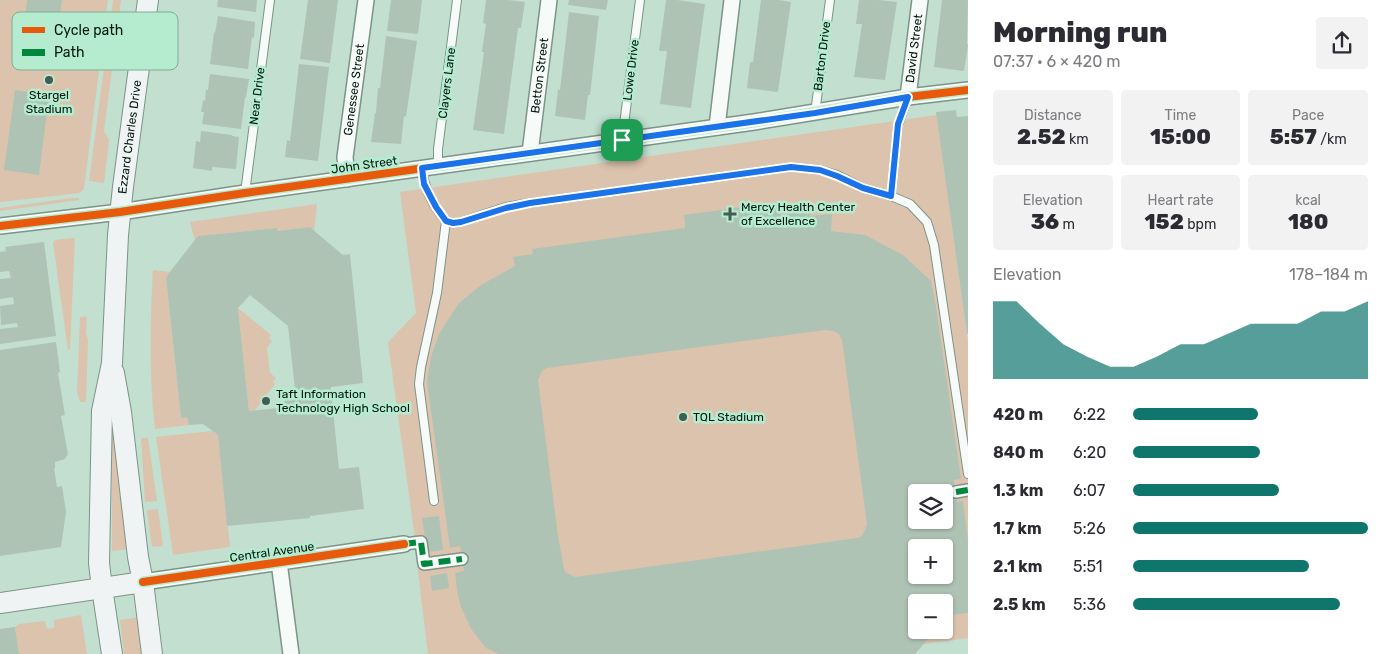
<!DOCTYPE html>
<html lang="en">
<head>
<meta charset="utf-8">
<style>
	:root { --surface:#fff; --page:#f2f2f3; --text:#2b2b33; --muted:#7c7c81; --accent:#0f766e }
	body { margin:0; font-family:Rubik,sans-serif; background:var(--page); color:var(--text); height:100vh; display:flex; flex-direction:column; font-size:19px; white-space:nowrap }
	* { box-sizing:border-box; margin:0 }
	p { font-size:16px; color:var(--muted) }
	.icon { flex:none; width:28px; height:28px; fill:none; stroke:currentColor; stroke-width:2; stroke-linecap:round; stroke-linejoin:round }
	.map { position:relative; flex:1; overflow:hidden }
	.panel { display:flex; flex-direction:column; background:var(--surface); width:425px }
	.panel>* { flex:none }
	.tools { position:absolute; left:908px; top:484px; display:grid; gap:10px }
	.tools a { display:grid; place-items:center; width:45px; height:45px; border-radius:5px; background:var(--surface); box-shadow:0 1px 4px #0004; font-size:25px }
	.pin { position:absolute; display:grid; place-items:center; width:42px; height:42px; color:#fff; margin:-21px; border-radius:10px; box-shadow:0 2px 8px #0006 }
	.round { display:grid; place-items:center; flex:none; width:52px; height:52px; border-radius:5px; background:var(--page) }
	.summary { display:flex; align-items:center; justify-content:space-between; height:85px; padding:0 25px }
	h1 { font-size:28px; font-weight:800; line-height:38px }
	.metrics { display:grid; grid-template-columns:repeat(3,1fr); gap:8px; height:85px; padding:5px 25px }
	.metrics div { display:grid; align-content:center; border-radius:5px; background:var(--page); text-align:center }
	.metrics b { font-size:21px; font-weight:800 }
	.metrics small { font-size:14px; font-weight:400 }
	.metrics p { font-size:14px }
	.chart { height:140px; padding:10px 25px }
	.chart p { display:flex; justify-content:space-between }
	.chart svg { width:100%; height:90px; margin-top:5px; fill:var(--accent); opacity:.7 }
	ul { padding:0 25px; list-style:none; font-size:16px }
	li { display:grid; grid-template-columns:80px 60px 1fr; align-items:center; height:38px }
	li i { height:12px; border-radius:6px; background:var(--accent) }
	main { display:flex; flex:1; min-height:0 }
	.map>svg:first-child { display:block }
	.green { fill:#dcc3ae; fill-rule:evenodd }
	.building { fill:#afc3b4; fill-rule:evenodd }
	.lines { fill:none; stroke-linecap:round; stroke-linejoin:round }
	.service-casing { stroke:#7d9488; stroke-width:10 }
	.pedestrian-casing { stroke:#7d9488; stroke-width:14 }
	.minor-casing { stroke:#7d9488; stroke-width:18 }
	.secondary-casing { stroke:#7d9488; stroke-width:22 }
	.service { stroke:#f6faf8; stroke-width:8 }
	.pedestrian { stroke:#f6faf8; stroke-width:11 }
	.minor { stroke:#f6faf8; stroke-width:15 }
	.secondary { stroke:#eff3f4; stroke-width:20 }
	.quiet { stroke:#00873e; stroke-width:6; stroke-dasharray:12 6; stroke-linecap:butt }
	.cycleway-casing { stroke:#b5eccf; stroke-width:11 }
	.cycleway { stroke:#e8590c; stroke-width:8 }
	.route-casing { stroke:#fff; stroke-width:10 }
	.route { stroke:#1a73e8; stroke-width:6 }
	.poi-dot { fill:#455c51; stroke:#b5eccf; stroke-width:2 }
	.labels { text-anchor:middle; stroke-width:5; stroke-linejoin:round; paint-order:stroke }
	.street-label { font-size:12px; fill:#02160d; stroke:#b5eccf }
	.poi-label { font-size:12px; fill:#02160d; stroke:#b5eccf; text-anchor:start }
	.key { fill:#b5eccf; stroke:#7fac95; stroke-width:1 }
	.key-label { font-size:14px; fill:#02160d }
</style>
</head>
<body>
<main>
<div class="map">
<svg width="968" height="654" viewBox="0 0 968 654">
	<rect width="100%" height="100%" fill="#c2dfd0"/>
	<g class="green">
		<polygon points="0,0 108,0 84,189 80,193 0,202"/>
		<polygon points="113,0 121,0 104,131 109,140 104,183 89,181"/>
		<path d="M937,115L968,342V638L923,644L915,654H428L417,564V553L412,517L388,342L416,313L400,192ZM916,492H944V520H916ZM916,548H944V575H916ZM916,602H944V630H916Z"/>
		<polygon points="71,198 79,198 79,200 0,211 0,208"/>
		<polygon points="317,204 314,231 311,227 277,231 277,228 199,236 195,241 190,222"/>
		<polygon points="73,238 75,238 70,349 68,350 53,243 55,240"/>
		<path d="M153,270L170,272L166,277L181,417H187L189,425L155,429C149,376 150,323 153,270Z"/>
		<polygon points="238,308 271,335 269,338 272,341 267,348 270,373 276,378 273,382 275,384 255,410 249,411"/>
		<polygon points="80,317 87,317 86,333 88,340 86,402 80,402 77,391"/>
		<polygon points="212,431 218,435 230,547 173,555 156,437"/>
		<polygon points="112,432 113,432 130,549 112,551"/>
		<polygon points="141,438 148,438 157,501 145,502"/>
		<polygon points="158,509 163,546 152,547 147,510"/>
		<polygon points="81,615 87,654 19,654 15,627 19,624 45,621 47,629 54,628 54,620"/>
		<polygon points="139,617 144,654 124,654 120,620"/>
	</g>
	<g class="building">
		<polygon points="27,0 62,0 53,69 19,64"/>
		<polygon points="218,0 257,0 256,12 217,7"/>
		<polygon points="308,0 338,0 330,63 300,59"/>
		<polygon points="391,0 422,0 418,34 387,31"/>
		<polygon points="486,0 508,0 525,2 521,28 518,28 504,134 473,130 484,52 482,52 486,24 483,23"/>
		<polygon points="569,0 608,0 606,10 568,5"/>
		<polygon points="666,0 677,0 705,4 691,108 660,104 667,51 659,51"/>
		<polygon points="761,0 779,0 791,2 778,92 747,88 750,62 753,62"/>
		<polygon points="859,0 878,0 897,2 885,80 854,77 862,24 856,24"/>
		<polygon points="942,0 968,0 967,44 968,45 964,71 934,67"/>
		<polygon points="569,12 599,16 590,95 588,95 585,120 555,116 558,89 560,90"/>
		<polygon points="218,16 255,22 254,38 252,37 248,69 210,64 214,32 215,33"/>
		<polygon points="386,36 417,41 406,117 404,116 401,144 371,142 375,113 376,113 378,88 380,88"/>
		<polygon points="299,64 329,67 318,161 285,157 287,140 290,141"/>
		<polygon points="210,74 249,79 246,97 245,97 241,129 202,124 204,112 201,112 203,100 205,101 206,90 208,90"/>
		<polygon points="15,90 49,95 39,175 4,170"/>
		<polygon points="956,110 957,117 968,116 968,334 967,334 936,112"/>
		<polygon points="201,131 232,135 232,136 239,137 236,169 212,167 212,171 193,168 196,141 200,142"/>
		<path d="M778,202L780,215L809,211L810,216L832,214L831,231L865,235L903,255L931,281L936,307L961,479L954,480L956,492L957,502L963,501L968,540V613L951,615L944,624V602H916V630H938L927,640L915,654H499L486,648L471,629L461,607L457,590L455,573L464,571L460,546L450,548L427,382L431,357L439,334L459,303L481,285L515,266L513,257L533,254L532,249L685,228L684,215ZM825,330L833,331L839,334L842,340L867,524L865,530L862,536L857,538L575,577L565,572L564,569L558,536L538,380L542,371L547,368ZM916,492H944V520H916ZM916,548H944V575H916Z"/>
		<path d="M311,227L312,229L343,255L350,254L363,383L331,387V390L339,469L359,467L364,509L310,516V518L227,526L218,435L203,424L189,425L187,417L181,418L166,277L198,236L277,228V231ZM250,295L288,326L295,389L279,408L249,411L238,308Z"/>
		<polygon points="44,242 56,336 0,344 0,329 18,327 17,323 1,325 0,306 14,304 13,297 0,299 0,279 11,278 9,271 0,272 0,252 6,251 5,247"/>
		<polygon points="56,342 60,372 58,373 65,415 61,416 68,454 65,459 55,462 55,468 54,468 57,487 62,486 66,512 61,547 0,556 0,350"/>
		<polygon points="439,516 443,550 427,552 422,518"/>
		<polygon points="447,573 449,588 432,591 430,576"/>
		<polygon points="15,627 19,654 0,654 0,629"/>
	</g>
	<g class="lines">
		<defs>
			<g id="service">
				<polyline points="815,113 830,0"/>
				<polyline points="622,140 640,0"/>
				<polyline points="438,166 438,149 457,0"/>
				<path d="M422,168C424,188 433,206 446,221L437,293L421,367L419,384L434,501"/>
				<polyline points="245,193 270,0"/>
				<polyline points="891,196 898,125 908,97"/>
				<polyline points="446,221 453,223 461,222 506,207 530,203 791,167 820,170 837,175 863,188 891,196 910,204 927,222 934,245 968,474"/>
			</g>
			<g id="pedestrian">
				<polyline points="956,492 968,490"/>
				<polyline points="404,544 421,542 424,564 462,559"/>
			</g>
			<g id="minor">
				<path id="s1" d="M908,97L920,0"/>
				<polyline points="717,127 732,0"/>
				<path id="s2" d="M530,153L549,0"/>
				<path id="s3" d="M347,179L345,157L366,0"/>
				<polyline points="0,226 120,212 245,193 754,122 908,97 968,90"/>
				<polyline points="279,562 291,654"/>
				<polyline points="143,582 404,544"/>
			</g>
			<g id="secondary">
				<polyline points="114,373 121,412 138,557 143,582 152,654"/>
				<polyline points="0,603 143,582"/>
				<path id="s4" d="M112,654L102,588L99,563L102,411L112,363L118,235L123,187L148,0"/>
			</g>
		</defs>
		<use href="#service" class="service-casing"/>
		<use href="#pedestrian" class="pedestrian-casing"/>
		<use href="#minor" class="minor-casing"/>
		<use href="#secondary" class="secondary-casing"/>
		<use href="#service" class="service"/>
		<use href="#pedestrian" class="pedestrian"/>
		<use href="#minor" class="minor"/>
		<use href="#secondary" class="secondary"/>
		<g class="quiet">
			<polyline points="956,492 968,490"/>
			<polyline points="404,544 421,542 424,564 462,559"/>
		</g>
		<defs>
			<g id="cycleway">
				<polyline points="0,226 120,212 245,193 754,122 908,97 968,90"/>
				<polyline points="143,582 404,544"/>
			</g>
		</defs>
		<use href="#cycleway" class="cycleway-casing"/>
		<use href="#cycleway" class="cycleway"/>
	</g>
	<g class="lines">
		<defs>
			<polygon id="route" points="908,97 898,124 891,196 863,188 837,176 820,170 791,167 530,203 506,208 461,222 453,223 446,221 436,207 424,184 422,168 815,113"/>
		</defs>
		<use href="#route" class="route-casing"/>
		<use href="#route" class="route"/>
	</g>
	<g class="poi-dot">
		<circle cx="49" cy="80" r="5"/>
		<path d="M727.5 206.5h5v5h5v5h-5v5h-5v-5h-5v-5h5z"/>
		<circle cx="266" cy="401" r="5"/>
		<circle cx="683" cy="417" r="5"/>
	</g>
	<g class="labels">
		<g class="street-label">
			<text dy="4" stroke="none"><textPath href="#s1" startOffset="49">David Street</textPath></text>
			<text transform="translate(822 56) rotate(-83)" y="4">Barton Drive</text>
			<text transform="translate(631 70) rotate(-83)" y="4">Lowe Drive</text>
			<text dy="4" stroke="none"><textPath href="#s2" startOffset="78">Betton Street</textPath></text>
			<text transform="translate(447 83) rotate(-83)" y="4">Clayers Lane</text>
			<text dy="4" stroke="none"><textPath href="#s3" startOffset="90">Genessee Street</textPath></text>
			<text transform="translate(257 96) rotate(-83)" y="4">Near Drive</text>
			<text dy="4" stroke="none"><textPath href="#s4" startOffset="520">Ezzard Charles Drive</textPath></text>
			<text transform="translate(364 165) rotate(-8)" y="4">John Street</text>
			<text transform="translate(272 552) rotate(-8)" y="4">Central Avenue</text>
		</g>
		<g class="poi-label">
			<text x="49" y="99" text-anchor="middle">Stargel<tspan x="49" dy="14">Stadium</tspan></text>
			<text x="741" y="211">Mercy Health Center<tspan x="741" dy="14">of Excellence</tspan></text>
			<text x="276" y="398">Taft Information<tspan x="276" dy="14">Technology High School</tspan></text>
			<text x="693" y="421">TQL Stadium</text>
		</g>
	</g>
	<rect x="12" y="12" width="166" height="58" rx="8" class="key"/>
	<rect x="22" y="27" width="23" height="6" fill="#e8590c"/>
	<rect x="22" y="49" width="23" height="7" fill="#00873e"/>
	<g class="key-label">
		<text x="54" y="35">Cycle path</text>
		<text x="54" y="57">Path</text>
	</g>
</svg>
<div class="tools">
<a><svg class="icon" aria-label="layers" viewBox="0 0 24 24"><path d="M12 4l9 5-9 5-9-5zM3 14l9 5 9-5"/></svg></a>
<a>+</a>
<a>−</a>
</div>
<div class="pin" style="left:622px;top:140px;background:#1e9e55"><svg class="icon" aria-label="arrive" viewBox="0 0 24 24"><path d="M6 21V4h12l-3 4 3 4H6"/></svg></div>
</div>
<section class="panel">
<div class="summary"><div><h1>Morning run</h1><p>07:37 · 6 × 420 m</p></div><a class="round"><svg class="icon" aria-label="share" viewBox="0 0 24 24"><path d="M12 15V3M7 8l5-5 5 5M5 13v7h14v-7"/></svg></a></div>
<div class="metrics">
<div><p>Distance</p><b>2.52<small> km</small></b></div>
<div><p>Time</p><b>15:00</b></div>
<div><p>Pace</p><b>5:57<small> /km</small></b></div>
</div>
<div class="metrics">
<div><p>Elevation</p><b>36<small> m</small></b></div>
<div><p>Heart rate</p><b>152<small> bpm</small></b></div>
<div><p>kcal</p><b>180</b></div>
</div>
<div class="chart"><p><span>Elevation</span>178–184 m</p>
<svg viewBox="0 0 160 44" preserveAspectRatio="none"><path d="M0 44V6L10 6L20 17L30 27L40 33L50 38L60 38L70 33L80 27L90 27L100 22L110 17L120 17L130 17L140 11L150 11L160 6V44z"/></svg>
</div>
<ul>
<li><b>420 m</b>6:22<i style="width:53%"></i></li>
<li><b>840 m</b>6:20<i style="width:54%"></i></li>
<li><b>1.3 km</b>6:07<i style="width:62%"></i></li>
<li><b>1.7 km</b>5:26<i style="width:100%"></i></li>
<li><b>2.1 km</b>5:51<i style="width:75%"></i></li>
<li><b>2.5 km</b>5:36<i style="width:88%"></i></li>
</ul>
</section>
</main>
</body>
</html>
